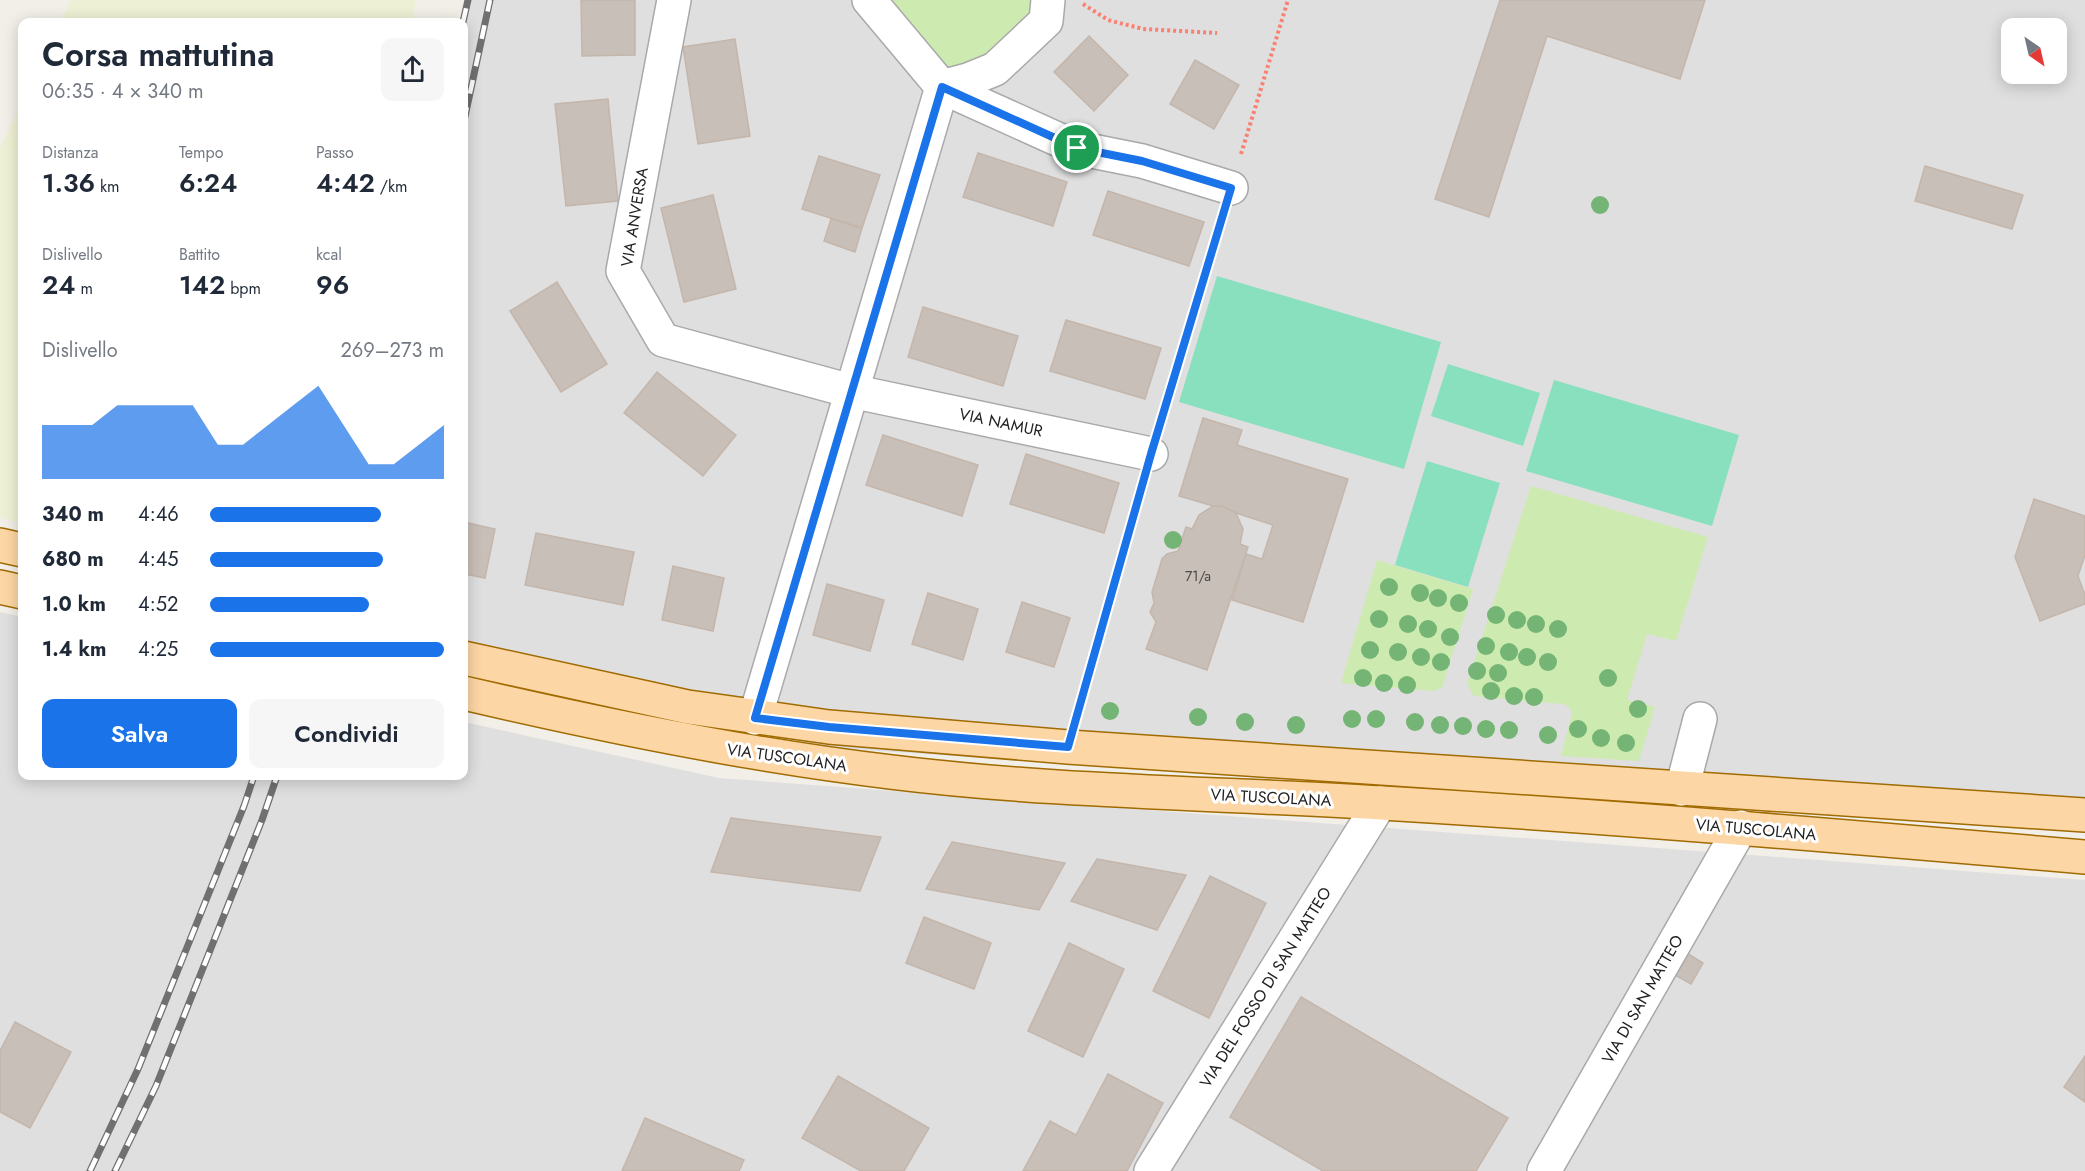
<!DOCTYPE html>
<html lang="it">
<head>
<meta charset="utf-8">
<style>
	:root { --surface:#fff; --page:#f6f6f7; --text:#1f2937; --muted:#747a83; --accent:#1a73e8 }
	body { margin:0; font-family:Jost,sans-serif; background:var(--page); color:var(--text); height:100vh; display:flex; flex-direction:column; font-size:22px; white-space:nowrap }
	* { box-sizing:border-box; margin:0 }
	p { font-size:20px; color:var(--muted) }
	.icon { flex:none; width:33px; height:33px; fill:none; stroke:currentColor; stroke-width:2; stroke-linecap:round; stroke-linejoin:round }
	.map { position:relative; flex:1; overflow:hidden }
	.side { position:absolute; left:18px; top:18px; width:450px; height:762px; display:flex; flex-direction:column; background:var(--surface); border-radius:12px; box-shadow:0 3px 15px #0003 }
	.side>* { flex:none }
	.needle { width:39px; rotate:146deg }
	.buttons { position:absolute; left:2001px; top:18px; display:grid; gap:12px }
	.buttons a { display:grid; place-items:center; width:66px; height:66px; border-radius:12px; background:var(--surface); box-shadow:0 3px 15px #0003; font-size:30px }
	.pin { position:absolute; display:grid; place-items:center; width:51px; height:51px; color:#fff; margin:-26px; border:3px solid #fff; border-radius:50%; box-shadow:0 2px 6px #0007 }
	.round { display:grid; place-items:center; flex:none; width:63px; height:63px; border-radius:12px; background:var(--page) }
	.summary { display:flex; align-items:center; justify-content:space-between; height:102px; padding:0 24px }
	h1 { font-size:33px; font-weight:600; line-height:45px }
	.figures { display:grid; grid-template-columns:repeat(3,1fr); gap:9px; height:102px; padding:6px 24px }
	.figures div { display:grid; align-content:center }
	.figures b { font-size:26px; font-weight:600 }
	.figures small { font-size:16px; font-weight:400 }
	.figures p { font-size:16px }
	.chart { height:168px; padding:12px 24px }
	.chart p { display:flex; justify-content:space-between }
	.chart svg { width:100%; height:108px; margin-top:6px; fill:var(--accent); opacity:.7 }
	.action { display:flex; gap:12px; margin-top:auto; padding:12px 24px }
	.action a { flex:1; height:69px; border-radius:12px; background:var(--accent); color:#fff; font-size:24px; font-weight:600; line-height:69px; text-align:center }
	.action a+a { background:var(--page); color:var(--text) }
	ul { padding:0 24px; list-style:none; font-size:20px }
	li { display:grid; grid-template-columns:96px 72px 1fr; align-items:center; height:45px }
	li i { height:15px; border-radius:8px; background:var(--accent) }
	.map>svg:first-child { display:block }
	.residential { fill:#e0dfdf; fill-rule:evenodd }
	.farmland { fill:#eef0d5 }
	.grass { fill:#cdebb0 }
	.pitch { fill:#88e0be }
	.building { fill:#c7bfb8; stroke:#c4b6ab; stroke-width:1.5 }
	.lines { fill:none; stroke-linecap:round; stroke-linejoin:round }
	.minor-casing { stroke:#a9a9a9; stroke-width:36 }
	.major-casing { stroke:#a06b00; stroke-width:36 }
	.path { stroke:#fa8072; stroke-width:4; stroke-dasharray:3 3; stroke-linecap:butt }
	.minor { stroke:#fff; stroke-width:33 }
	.major { stroke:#fcd6a4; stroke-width:33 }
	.rail-casing { stroke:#707070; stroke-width:7 }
	.rail { stroke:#fff; stroke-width:4.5; stroke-dasharray:14; stroke-linecap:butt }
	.tree { fill:#74b475 }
	.route-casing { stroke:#fff; stroke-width:12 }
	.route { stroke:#1a73e8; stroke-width:8 }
	.labels { text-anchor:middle; stroke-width:6; stroke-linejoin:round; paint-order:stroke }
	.number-label { font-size:14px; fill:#4b4948 }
	.street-label { font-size:16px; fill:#222; stroke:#fff }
</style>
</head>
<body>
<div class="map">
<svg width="2085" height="1171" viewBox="0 0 2085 1171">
	<rect width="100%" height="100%" fill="#f2efe9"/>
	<g class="residential">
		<path d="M467,0H2085V831L835,748L464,670V22H462ZM2012,28H2056V74H2012Z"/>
		<polygon points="0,612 22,617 22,776 464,776 464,722 719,778 2085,880 2085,1171 0,1171"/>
	</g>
	<g class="farmland">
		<polygon points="71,0 416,0 412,22 60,22"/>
		<polygon points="22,101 22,524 0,518 0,148"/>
	</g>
	<g class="grass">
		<polygon points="872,0 1043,0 1046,21 942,87"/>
		<polygon points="1531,486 1708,537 1676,641 1647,634 1627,700 1655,707 1639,761 1561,756 1572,713 1569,707 1563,704 1474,696 1467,684"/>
		<polygon points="1377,560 1473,589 1442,688 1433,691 1341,683"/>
	</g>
	<g class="pitch">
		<polygon points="1217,276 1441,342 1404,469 1179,402"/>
		<polygon points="1448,364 1540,393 1523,446 1431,416"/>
		<polygon points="1554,380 1739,435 1712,526 1526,471"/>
		<polygon points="1427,461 1500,483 1468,587 1395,565"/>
	</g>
	<g class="building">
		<polygon points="581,0 635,0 635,55 582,56"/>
		<polygon points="1500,0 1705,0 1680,79 1547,36 1489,217 1435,199"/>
		<polygon points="1089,36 1128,75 1094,111 1054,72"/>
		<polygon points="735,39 750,136 698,144 683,47"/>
		<polygon points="1195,60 1239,85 1214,129 1170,104"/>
		<polygon points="608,99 618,201 566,206 555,104"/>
		<polygon points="978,153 1067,182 1053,226 963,197"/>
		<polygon points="819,156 880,175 862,228 802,209"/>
		<polygon points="1925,166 2023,195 2012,229 1915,201"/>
		<polygon points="1108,191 1204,222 1189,266 1093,235"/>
		<polygon points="713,195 736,289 684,302 661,208"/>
		<polygon points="831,219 862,228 855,252 824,241"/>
		<polygon points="557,282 607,364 561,392 510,311"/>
		<polygon points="923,307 1018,336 1003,386 908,357"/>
		<polygon points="1066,320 1161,348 1145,399 1050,371"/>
		<polygon points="657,372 736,435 703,476 624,413"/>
		<polygon points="1203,418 1242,430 1237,445 1348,479 1303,622 1232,600 1246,554 1262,559 1273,525 1236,513 1222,506 1213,506 1179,496"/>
		<polygon points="883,435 978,465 962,516 866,485"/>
		<polygon points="1026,454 1119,483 1104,533 1010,504"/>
		<polygon points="2034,499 2085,516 2085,555 2078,576 2085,595 2085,604 2040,621 2015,557"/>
		<polygon points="1213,506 1222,506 1236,513 1243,529 1240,544 1248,547 1207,670 1146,649 1156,622 1150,612 1154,603 1152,592 1162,559 1167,554 1178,551 1186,527 1192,529 1199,515"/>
		<polygon points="464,522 495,529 485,578 464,574"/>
		<polygon points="536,533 634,552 623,605 525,585"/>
		<polygon points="673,566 724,578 713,631 662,620"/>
		<polygon points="827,584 884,600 870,651 813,635"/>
		<polygon points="928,593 978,609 963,660 912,644"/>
		<polygon points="1022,602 1070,618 1054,667 1006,652"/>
		<polygon points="731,818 881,837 860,891 711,872"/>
		<polygon points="952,842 1065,863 1039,910 926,889"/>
		<polygon points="1097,859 1186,875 1157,930 1071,901"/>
		<polygon points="1210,876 1266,903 1209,1018 1153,991"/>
		<polygon points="924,917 991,943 974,989 906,963"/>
		<polygon points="1069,943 1124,969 1083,1057 1028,1031"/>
		<polygon points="1685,952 1703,963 1691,984 1673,974"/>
		<polygon points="1301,997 1508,1118 1476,1171 1323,1171 1230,1117"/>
		<polygon points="15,1022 71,1052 30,1128 0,1112 0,1051"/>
		<polygon points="2085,1056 2085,1102 2064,1087"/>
		<polygon points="1108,1074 1163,1103 1127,1171 1023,1171 1050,1121 1076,1135"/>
		<polygon points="838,1076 929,1128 904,1171 861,1171 802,1138"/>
		<polygon points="645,1118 744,1160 739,1171 622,1171"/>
	</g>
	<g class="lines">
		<defs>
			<g id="minor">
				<polyline points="674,0 623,271 663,340 851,391 1151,454"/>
				<polyline points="869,0 942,87 1077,148 1142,161 1231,188"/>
				<polyline points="942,87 968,80 995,69 1046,21 1048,0"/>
				<polyline points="755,718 942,87"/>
				<polyline points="1682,789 1700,719"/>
				<polyline points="1151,1171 1380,803"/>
				<polyline points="1544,1171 1741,827"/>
			</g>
			<g id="major">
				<polyline points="0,545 22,550"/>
				<polyline points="0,587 22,592"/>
				<polyline points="464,658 688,707 829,727 1068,747 2085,815"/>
				<path d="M464,693C605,726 747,755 891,772C1053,792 1218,793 1382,803C1617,817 1851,837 2085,857"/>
			</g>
		</defs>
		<use href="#minor" class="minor-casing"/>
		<use href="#major" class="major-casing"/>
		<g class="path">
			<polyline points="1083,4 1108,20 1143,29 1217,33"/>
			<polyline points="1241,154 1288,0"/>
			<polyline points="1161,422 1221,222"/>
			<polyline points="1078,713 1142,486"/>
		</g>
		<use href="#minor" class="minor"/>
		<use href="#major" class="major"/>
		<defs>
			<g id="rail">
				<polyline points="463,22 468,0"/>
				<polyline points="464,121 490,0"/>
				<polyline points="90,1171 138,1069 244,806 254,776"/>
				<polyline points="115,1171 156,1086 262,820 277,776"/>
			</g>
		</defs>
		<use href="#rail" class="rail-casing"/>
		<use href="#rail" class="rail"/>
	</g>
	<g class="tree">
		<circle cx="1600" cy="205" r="9"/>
		<circle cx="1173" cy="540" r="9"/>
		<circle cx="1389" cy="587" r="9"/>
		<circle cx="1420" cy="593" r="9"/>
		<circle cx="1438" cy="598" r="9"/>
		<circle cx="1459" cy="603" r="9"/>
		<circle cx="1496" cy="615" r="9"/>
		<circle cx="1379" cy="619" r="9"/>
		<circle cx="1517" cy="620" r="9"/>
		<circle cx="1408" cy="624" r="9"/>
		<circle cx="1536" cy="624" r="9"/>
		<circle cx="1428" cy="629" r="9"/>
		<circle cx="1558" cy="629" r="9"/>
		<circle cx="1450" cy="637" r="9"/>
		<circle cx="1486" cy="646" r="9"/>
		<circle cx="1370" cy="650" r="9"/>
		<circle cx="1398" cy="652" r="9"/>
		<circle cx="1509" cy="652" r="9"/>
		<circle cx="1421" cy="657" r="9"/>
		<circle cx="1527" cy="657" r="9"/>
		<circle cx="1441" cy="662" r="9"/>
		<circle cx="1548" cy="662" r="9"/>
		<circle cx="1477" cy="671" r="9"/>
		<circle cx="1498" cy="673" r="9"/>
		<circle cx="1363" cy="678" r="9"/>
		<circle cx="1608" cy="678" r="9"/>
		<circle cx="1384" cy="683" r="9"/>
		<circle cx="1407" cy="685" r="9"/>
		<circle cx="1491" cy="691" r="9"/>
		<circle cx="1514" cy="696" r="9"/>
		<circle cx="1534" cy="697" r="9"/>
		<circle cx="1638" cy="709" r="9"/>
		<circle cx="1110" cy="711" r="9"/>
		<circle cx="1198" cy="717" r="9"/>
		<circle cx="1352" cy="719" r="9"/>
		<circle cx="1376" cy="719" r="9"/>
		<circle cx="1245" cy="722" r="9"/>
		<circle cx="1415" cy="722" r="9"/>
		<circle cx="1296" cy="725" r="9"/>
		<circle cx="1440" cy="725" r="9"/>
		<circle cx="1463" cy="726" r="9"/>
		<circle cx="1486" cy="729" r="9"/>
		<circle cx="1578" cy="729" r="9"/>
		<circle cx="1509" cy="730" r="9"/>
		<circle cx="1548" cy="735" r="9"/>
		<circle cx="1601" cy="738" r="9"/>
		<circle cx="1626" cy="743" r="9"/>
	</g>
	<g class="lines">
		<defs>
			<polygon id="route" points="942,87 1077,148 1142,161 1231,188 1151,454 1068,747 829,727 755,718"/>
		</defs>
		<use href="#route" class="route-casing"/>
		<use href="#route" class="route"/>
	</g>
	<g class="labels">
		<g class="number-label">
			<text x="1198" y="581">71/a</text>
		</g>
		<g class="street-label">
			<text transform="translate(634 217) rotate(-81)" y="6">VIA ANVERSA</text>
			<text transform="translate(1001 422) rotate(12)" y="6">VIA NAMUR</text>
			<text transform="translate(787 757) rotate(8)" y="6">VIA TUSCOLANA</text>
			<text transform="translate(1271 797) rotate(3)" y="6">VIA TUSCOLANA</text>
			<text transform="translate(1756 829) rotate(5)" y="6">VIA TUSCOLANA</text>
			<text transform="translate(1265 987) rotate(-58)" y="6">VIA DEL FOSSO DI SAN MATTEO</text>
			<text transform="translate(1642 999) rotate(-60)" y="6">VIA DI SAN MATTEO</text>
		</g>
	</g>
</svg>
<div class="buttons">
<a><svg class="needle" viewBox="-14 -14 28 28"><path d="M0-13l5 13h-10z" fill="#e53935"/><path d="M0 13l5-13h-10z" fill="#747a83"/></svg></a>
</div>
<div class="pin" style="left:1077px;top:148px;background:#1e9e55"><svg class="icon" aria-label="arrive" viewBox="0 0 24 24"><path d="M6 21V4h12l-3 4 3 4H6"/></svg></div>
<section class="side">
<div class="summary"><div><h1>Corsa mattutina</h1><p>06:35 · 4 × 340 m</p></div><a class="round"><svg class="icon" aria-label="share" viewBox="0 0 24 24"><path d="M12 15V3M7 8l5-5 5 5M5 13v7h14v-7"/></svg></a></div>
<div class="figures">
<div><p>Distanza</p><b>1.36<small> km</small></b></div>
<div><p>Tempo</p><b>6:24</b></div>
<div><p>Passo</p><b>4:42<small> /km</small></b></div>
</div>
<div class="figures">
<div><p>Dislivello</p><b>24<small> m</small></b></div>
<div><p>Battito</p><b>142<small> bpm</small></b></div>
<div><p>kcal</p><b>96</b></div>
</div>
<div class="chart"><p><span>Dislivello</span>269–273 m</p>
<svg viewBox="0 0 160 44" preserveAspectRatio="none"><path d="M0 44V22L10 22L20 22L30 14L40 14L50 14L60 14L70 30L80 30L90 22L100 14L110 6L120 22L130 38L140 38L150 30L160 22V44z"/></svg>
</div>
<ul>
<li><b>340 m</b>4:46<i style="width:73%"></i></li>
<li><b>680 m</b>4:45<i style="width:74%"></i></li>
<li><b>1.0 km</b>4:52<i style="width:68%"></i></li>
<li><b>1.4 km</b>4:25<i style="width:100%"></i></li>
</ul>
<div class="action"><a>Salva</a><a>Condividi</a></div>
</section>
</div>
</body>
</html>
